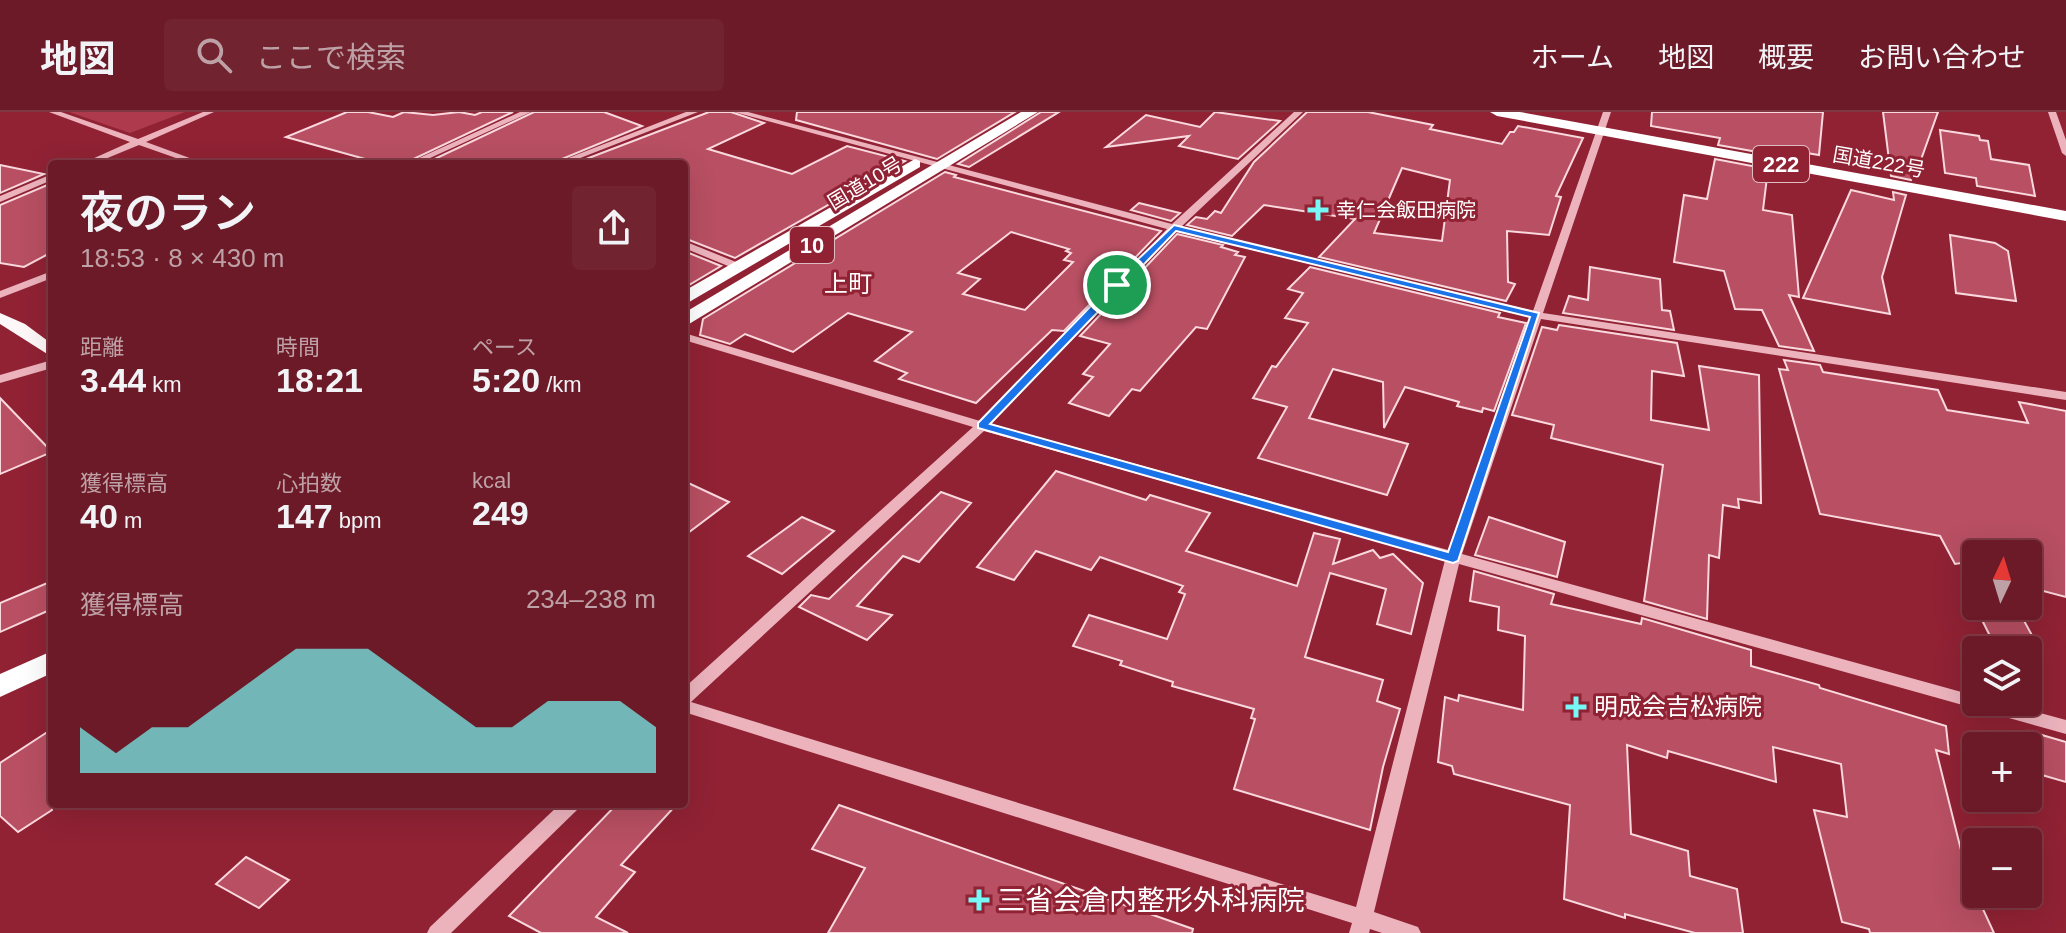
<!DOCTYPE html>
<html lang="ja">
<head>
<meta charset="utf-8">
<style>
	:root { --surface:#6c1a27; --page:#71232f; --text:#f1f3f6; --muted:#bea1a7; --line:#7f3844; --accent:#75f8f6 }
	body { margin:0; font-family:Helvetica,"Noto Sans JP",sans-serif; background:var(--page); color:var(--text); height:100vh; display:flex; flex-direction:column; font-size:30px; white-space:nowrap }
	* { box-sizing:border-box; margin:0 }
	p { font-size:26px; color:var(--muted) }
	.icon { flex:none; width:44px; height:44px; fill:none; stroke:currentColor; stroke-width:2; stroke-linecap:round; stroke-linejoin:round }
	.map { position:relative; flex:1; overflow:hidden }
	.side { position:absolute; left:48px; top:48px; width:640px; height:648px; display:flex; flex-direction:column; background:var(--surface); border-radius:8px; box-shadow:0 8px 32px #0002,0 0 0 2px var(--line) }
	.side>* { flex:none }
	.needle { width:52px; rotate:4deg }
	.buttons { position:absolute; left:1962px; top:428px; display:grid; gap:16px }
	.buttons a { display:grid; place-items:center; width:80px; height:80px; border-radius:8px; background:var(--surface); box-shadow:0 8px 32px #0002,0 0 0 2px var(--line); font-size:40px }
	.pin { position:absolute; display:grid; place-items:center; width:68px; height:68px; color:#fff; margin:-34px; border:4px solid #fff; border-radius:50%; box-shadow:0 2px 8px #0007 }
	.round { display:grid; place-items:center; flex:none; width:84px; height:84px; border-radius:8px; background:var(--page) }
	.summary { display:flex; align-items:center; justify-content:space-between; height:136px; padding:0 32px }
	h1 { font-size:44px; font-weight:600; line-height:60px }
	.stats { display:grid; grid-template-columns:repeat(3,1fr); gap:12px; height:136px; padding:8px 32px }
	.stats div { display:grid; align-content:center }
	.stats b { font-size:34px; font-weight:600 }
	.stats small { font-size:22px; font-weight:400 }
	.stats p { font-size:22px }
	.chart { height:224px; padding:16px 32px }
	.chart p { display:flex; justify-content:space-between }
	.chart svg { width:100%; height:144px; margin-top:8px; fill:var(--accent); opacity:.7 }
	header { display:flex; align-items:center; gap:48px; box-sizing:border-box; height:112px; padding:0 40px; background:var(--surface); border-bottom:2px solid var(--line) }
	header strong { font-size:38px }
	nav { display:flex; gap:44px; margin-inline-start:auto; font-size:28px }
	.search { width:560px; height:72px; background:var(--page); display:flex; align-items:center; gap:20px; box-sizing:border-box; padding:0 28px; border-radius:8px; color:var(--muted); font-size:30px }
	.map>svg:first-child { display:block }
	.green { fill:#ae3a4e }
	.building { fill:#b84f62; stroke:#f9d8de; stroke-width:2; fill-rule:evenodd }
	.lines { fill:none; stroke-linecap:round; stroke-linejoin:round }
	.minor { fill:#ecb3bd; fill-rule:evenodd }
	.major { fill:#fff8f9; fill-rule:evenodd }
	.highway { fill:#fff; fill-rule:evenodd }
	.route { fill:#1a73e8; stroke:#fff; stroke-width:2; fill-rule:evenodd }
	.poi-dot { fill:#75f8f6; stroke:#902234; stroke-width:3 }
	.labels { text-anchor:middle; stroke-width:6; stroke-linejoin:round; paint-order:stroke }
	.far-street-label { font-size:20px; fill:#fff; stroke:#902234 }
	.far-poi-label { font-size:20px; fill:#fff; stroke:#902234; text-anchor:start }
	.shield { fill:#902234; stroke:#debdc2; stroke-width:2 }
	.shield-label { font-size:22px; font-weight:bold; fill:#fff }
	.far-quarter-label { font-size:24px; fill:#fff; stroke:#902234 }
	.poi-label { font-size:24px; fill:#fff; stroke:#902234; text-anchor:start }
	.near-poi-label { font-size:28px; fill:#fff; stroke:#902234; text-anchor:start }
</style>
</head>
<body>
<header>
<strong>地図</strong>
<div class="search"><svg class="icon" aria-label="search" viewBox="0 0 24 24"><circle cx="10" cy="10" r="6"/><path d="M15 15l6 6"/></svg>ここで検索</div>
<nav><a>ホーム</a><a>地図</a><a>概要</a><a>お問い合わせ</a></nav>
</header>
<div class="map">
<svg width="2066" height="821" viewBox="0 0 2066 821">
	<rect width="100%" height="100%" fill="#902234"/>
	<polygon class="green" points="69,0 185,0 130,21"/>
	<g class="building">
		<polygon points="347,0 368,0 393,5 404,0 433,3 459,0 475,3 482,0 513,0 403,52 383,52 286,25"/>
		<polygon points="534,0 604,0 642,14 550,52 424,52"/>
		<polygon points="709,0 731,0 764,11 708,37 792,62 847,34 905,49 735,146 684,126 684,52 573,52"/>
		<polygon points="797,0 1015,0 937,47 796,8"/>
		<polygon points="1041,0 1059,0 969,55 958,52"/>
		<polygon points="1215,0 1280,9 1238,47 1179,34 1189,24 1106,35 1146,3 1200,15"/>
		<path d="M1307,0H1368L1433,13L1430,17L1502,32L1510,20H1514L1518,14L1583,26L1556,84L1561,85L1549,123L1507,119L1508,170L1515,172L1506,189L1319,145L1355,107L1264,93L1232,124L1187,113L1196,105L1207,107L1215,99L1221,101L1254,50ZM1402,56L1450,68L1442,129L1374,121Z"/>
		<polygon points="1652,0 1823,0 1819,43 1770,35 1769,42 1718,33 1720,26 1651,14"/>
		<polygon points="1883,0 1938,0 1918,56 1915,56 1911,68 1891,64"/>
		<polygon points="1940,18 1979,24 1980,28 1988,29 1991,47 2029,53 2035,84 1977,74 1976,66 1945,61"/>
		<polygon points="1715,47 1768,57 1763,98 1792,103 1799,185 1789,183 1814,239 1779,234 1762,198 1735,197 1724,159 1674,150 1684,83 1707,87"/>
		<polygon points="0,53 44,62 0,81"/>
		<path d="M945,60L956,63L954,65L1161,119L1064,219L1052,218L976,291L899,267L907,261L875,249L912,220L848,201L793,240L745,222L730,232L700,223L703,207ZM1011,120L1069,137L1066,139L1071,141L1064,148L1073,150L1025,198L963,182L980,167L958,161Z"/>
		<polygon points="52,71 52,140 24,155 0,151 0,93"/>
		<polygon points="1851,78 1894,88 1893,80 1906,83 1882,165 1890,202 1803,186"/>
		<polygon points="1139,91 1180,101 1171,109 1131,98"/>
		<polygon points="1177,122 1223,133 1221,135 1238,140 1235,143 1245,145 1207,217 1196,215 1140,279 1132,277 1109,304 1069,291 1093,265 1083,262 1110,232 1080,224"/>
		<polygon points="1950,123 1995,131 2008,139 2016,189 1956,181"/>
		<polygon points="684,139 721,154 684,176"/>
		<polygon points="1310,155 1500,201 1498,205 1526,211 1494,299 1483,296 1482,300 1457,294 1459,290 1405,275 1384,316 1383,270 1333,257 1309,306 1408,332 1387,383 1258,346 1287,295 1253,286 1272,254 1276,255 1308,211 1285,206 1303,181 1288,177"/>
		<polygon points="1590,155 1660,167 1662,198 1670,199 1674,218 1563,201 1569,184 1588,188"/>
		<polygon points="1559,213 1677,231 1684,264 1652,259 1651,308 1709,318 1699,254 1759,263 1761,391 1738,387 1739,396 1723,393 1719,446 1709,443 1707,507 1644,489 1663,353 1551,326 1554,313 1512,303 1542,215 1557,218"/>
		<polygon points="1784,248 1820,253 1823,260 1938,278 1947,298 2028,311 2019,290 2066,299 2066,485 2028,475 2028,442 1976,442 1976,449 1955,452 1940,424 1820,402 1779,257 1788,258"/>
		<polygon points="0,286 52,340 0,362"/>
		<polygon points="1056,359 1146,388 1150,383 1210,401 1186,439 1297,474 1314,421 1340,427 1333,452 1373,438 1380,446 1393,442 1423,471 1411,522 1377,512 1386,477 1330,461 1305,545 1383,568 1377,589 1400,597 1383,655 1370,718 1234,677 1255,607 1251,606 1254,597 1172,574 1173,570 1120,553 1122,549 1073,534 1089,503 1167,527 1185,482 1179,480 1183,474 1100,445 1091,458 1036,439 1014,468 977,455"/>
		<polygon points="684,369 729,390 684,424"/>
		<polygon points="941,380 971,391 919,450 903,444 857,494 892,503 867,528 799,495 811,483 829,487"/>
		<polygon points="802,405 834,419 782,462 748,444"/>
		<polygon points="1489,405 1565,430 1557,465 1475,443"/>
		<polygon points="1474,459 1554,482 1551,492 1641,512 1642,506 1751,538 1751,554 1819,573 1820,576 1946,614 1949,642 1936,638 1961,738 1969,740 1976,762 1976,782 1994,821 1870,821 1869,817 1842,810 1814,698 1847,705 1841,652 1773,635 1776,670 1668,639 1667,646 1627,633 1631,722 1688,739 1690,764 1737,777 1743,821 1695,821 1625,802 1625,806 1564,787 1570,693 1454,662 1452,654 1438,650 1445,585 1458,589 1459,583 1523,598 1525,524 1498,518 1499,495 1470,489"/>
		<polygon points="52,469 52,497 0,520 0,491"/>
		<polygon points="1975,494 2016,494 2040,538 1997,538"/>
		<polygon points="52,617 52,698 18,720 0,704 0,651"/>
		<polygon points="2028,619 2066,630 2066,670 2028,659"/>
		<polygon points="617,692 677,692 621,753 635,760 596,805 628,821 541,821 509,804"/>
		<polygon points="839,693 1193,817 1192,821 828,821 865,756 812,737"/>
		<polygon points="246,745 289,768 259,796 216,772"/>
	</g>
	<g class="lines">
		<g class="minor">
			<polygon points="49,0 61,0 138,27 203,0 214,0 146,30 206,52 193,52 139,33 93,52 81,52 130,30"/>
			<polygon points="520,0 531,0 417,52 406,52"/>
			<polygon points="686,0 698,0 565,52 553,52"/>
			<path d="M734,0H748L1172,112L1294,0H1303L1181,115L1533,199L1603,0H1611L1543,201L2066,280V288L1541,207L1462,442L1976,584V590H1999L2066,608V622L1459,452L1374,800L1418,815L1421,821H1382L1370,817L1369,821H1349L1352,811L684,600V576L973,315L684,228V221L980,309L1167,117ZM1176,119L1531,205L1448,438L991,312ZM984,319L1445,448L1356,795L691,590Z"/>
			<polygon points="2048,0 2056,0 2066,28 2066,44 2062,41"/>
			<polygon points="52,62 52,68 0,90 0,84"/>
			<polygon points="684,129 741,152 742,154 737,157 733,156 684,136"/>
			<polygon points="52,159 52,166 0,186 0,179"/>
			<polygon points="52,248 52,256 0,271 0,263"/>
			<polygon points="560,692 581,692 578,697 451,821 427,821 430,815"/>
		</g>
		<polygon class="major" points="0,201 25,212 52,232 52,245 0,212"/>
		<g class="highway">
			<polygon points="1021,0 1038,0 684,215 684,201"/>
			<polygon points="1490,0 1520,0 2066,99 2066,109 1497,4"/>
			<polygon points="915,47 920,49 920,55 684,193 684,179"/>
			<polygon points="52,539 52,561 0,585 0,562"/>
		</g>
	</g>
	<path class="route" d="M1174,113L1539,201L1458,449L1453,451L978,316V311L1113,171ZM1176,119L1530,205L1448,440L990,312Z"/>
	<g class="poi-dot">
		<path d="M1314 86h8v8h8v8h-8v8h-8v-8h-8v-8h8z"/>
		<path d="M1572 583h8v8h8v8h-8v8h-8v-8h-8v-8h8z"/>
		<path d="M975 776h8v8h8v8h-8v8h-8v-8h-8v-8h8z"/>
	</g>
	<g class="labels">
		<g class="far-street-label">
			<text transform="translate(1879 50) rotate(10)" y="7">国道222号</text>
			<text transform="translate(865 71) rotate(-31)" y="7">国道10号</text>
		</g>
		<g class="far-poi-label">
			<text x="1336" y="105">幸仁会飯田病院</text>
		</g>
		<g class="shield">
			<rect x="1753" y="34" width="56" height="36" rx="6"/>
			<rect x="790" y="115" width="44" height="36" rx="6"/>
		</g>
		<g class="shield-label">
			<text x="1781" y="60">222</text>
			<text x="812" y="141">10</text>
		</g>
		<g class="far-quarter-label">
			<text x="848" y="180">上町</text>
		</g>
		<g class="poi-label">
			<text x="1594" y="603">明成会吉松病院</text>
		</g>
		<g class="near-poi-label">
			<text x="997" y="798">三省会倉内整形外科病院</text>
		</g>
	</g>
</svg>
<div class="buttons">
<a><svg class="needle" viewBox="-14 -14 28 28"><path d="M0-13l5 13h-10z" fill="#e53935"/><path d="M0 13l5-13h-10z" fill="#bea1a7"/></svg></a>
<a><svg class="icon" aria-label="layers" viewBox="0 0 24 24"><path d="M12 4l9 5-9 5-9-5zM3 14l9 5 9-5"/></svg></a>
<a>+</a>
<a>−</a>
</div>
<div class="pin" style="left:1117px;top:173px;background:#1e9e55"><svg class="icon" aria-label="arrive" viewBox="0 0 24 24"><path d="M6 21V4h12l-3 4 3 4H6"/></svg></div>
<section class="side">
<div class="summary"><div><h1>夜のラン</h1><p>18:53 · 8 × 430 m</p></div><a class="round"><svg class="icon" aria-label="share" viewBox="0 0 24 24"><path d="M12 15V3M7 8l5-5 5 5M5 13v7h14v-7"/></svg></a></div>
<div class="stats">
<div><p>距離</p><b>3.44<small> km</small></b></div>
<div><p>時間</p><b>18:21</b></div>
<div><p>ペース</p><b>5:20<small> /km</small></b></div>
</div>
<div class="stats">
<div><p>獲得標高</p><b>40<small> m</small></b></div>
<div><p>心拍数</p><b>147<small> bpm</small></b></div>
<div><p>kcal</p><b>249</b></div>
</div>
<div class="chart"><p><span>獲得標高</span>234–238 m</p>
<svg viewBox="0 0 160 44" preserveAspectRatio="none"><path d="M0 44V30L10 38L20 30L30 30L40 22L50 14L60 6L70 6L80 6L90 14L100 22L110 30L120 30L130 22L140 22L150 22L160 30V44z"/></svg>
</div>
</section>
</div>
</body>
</html>
